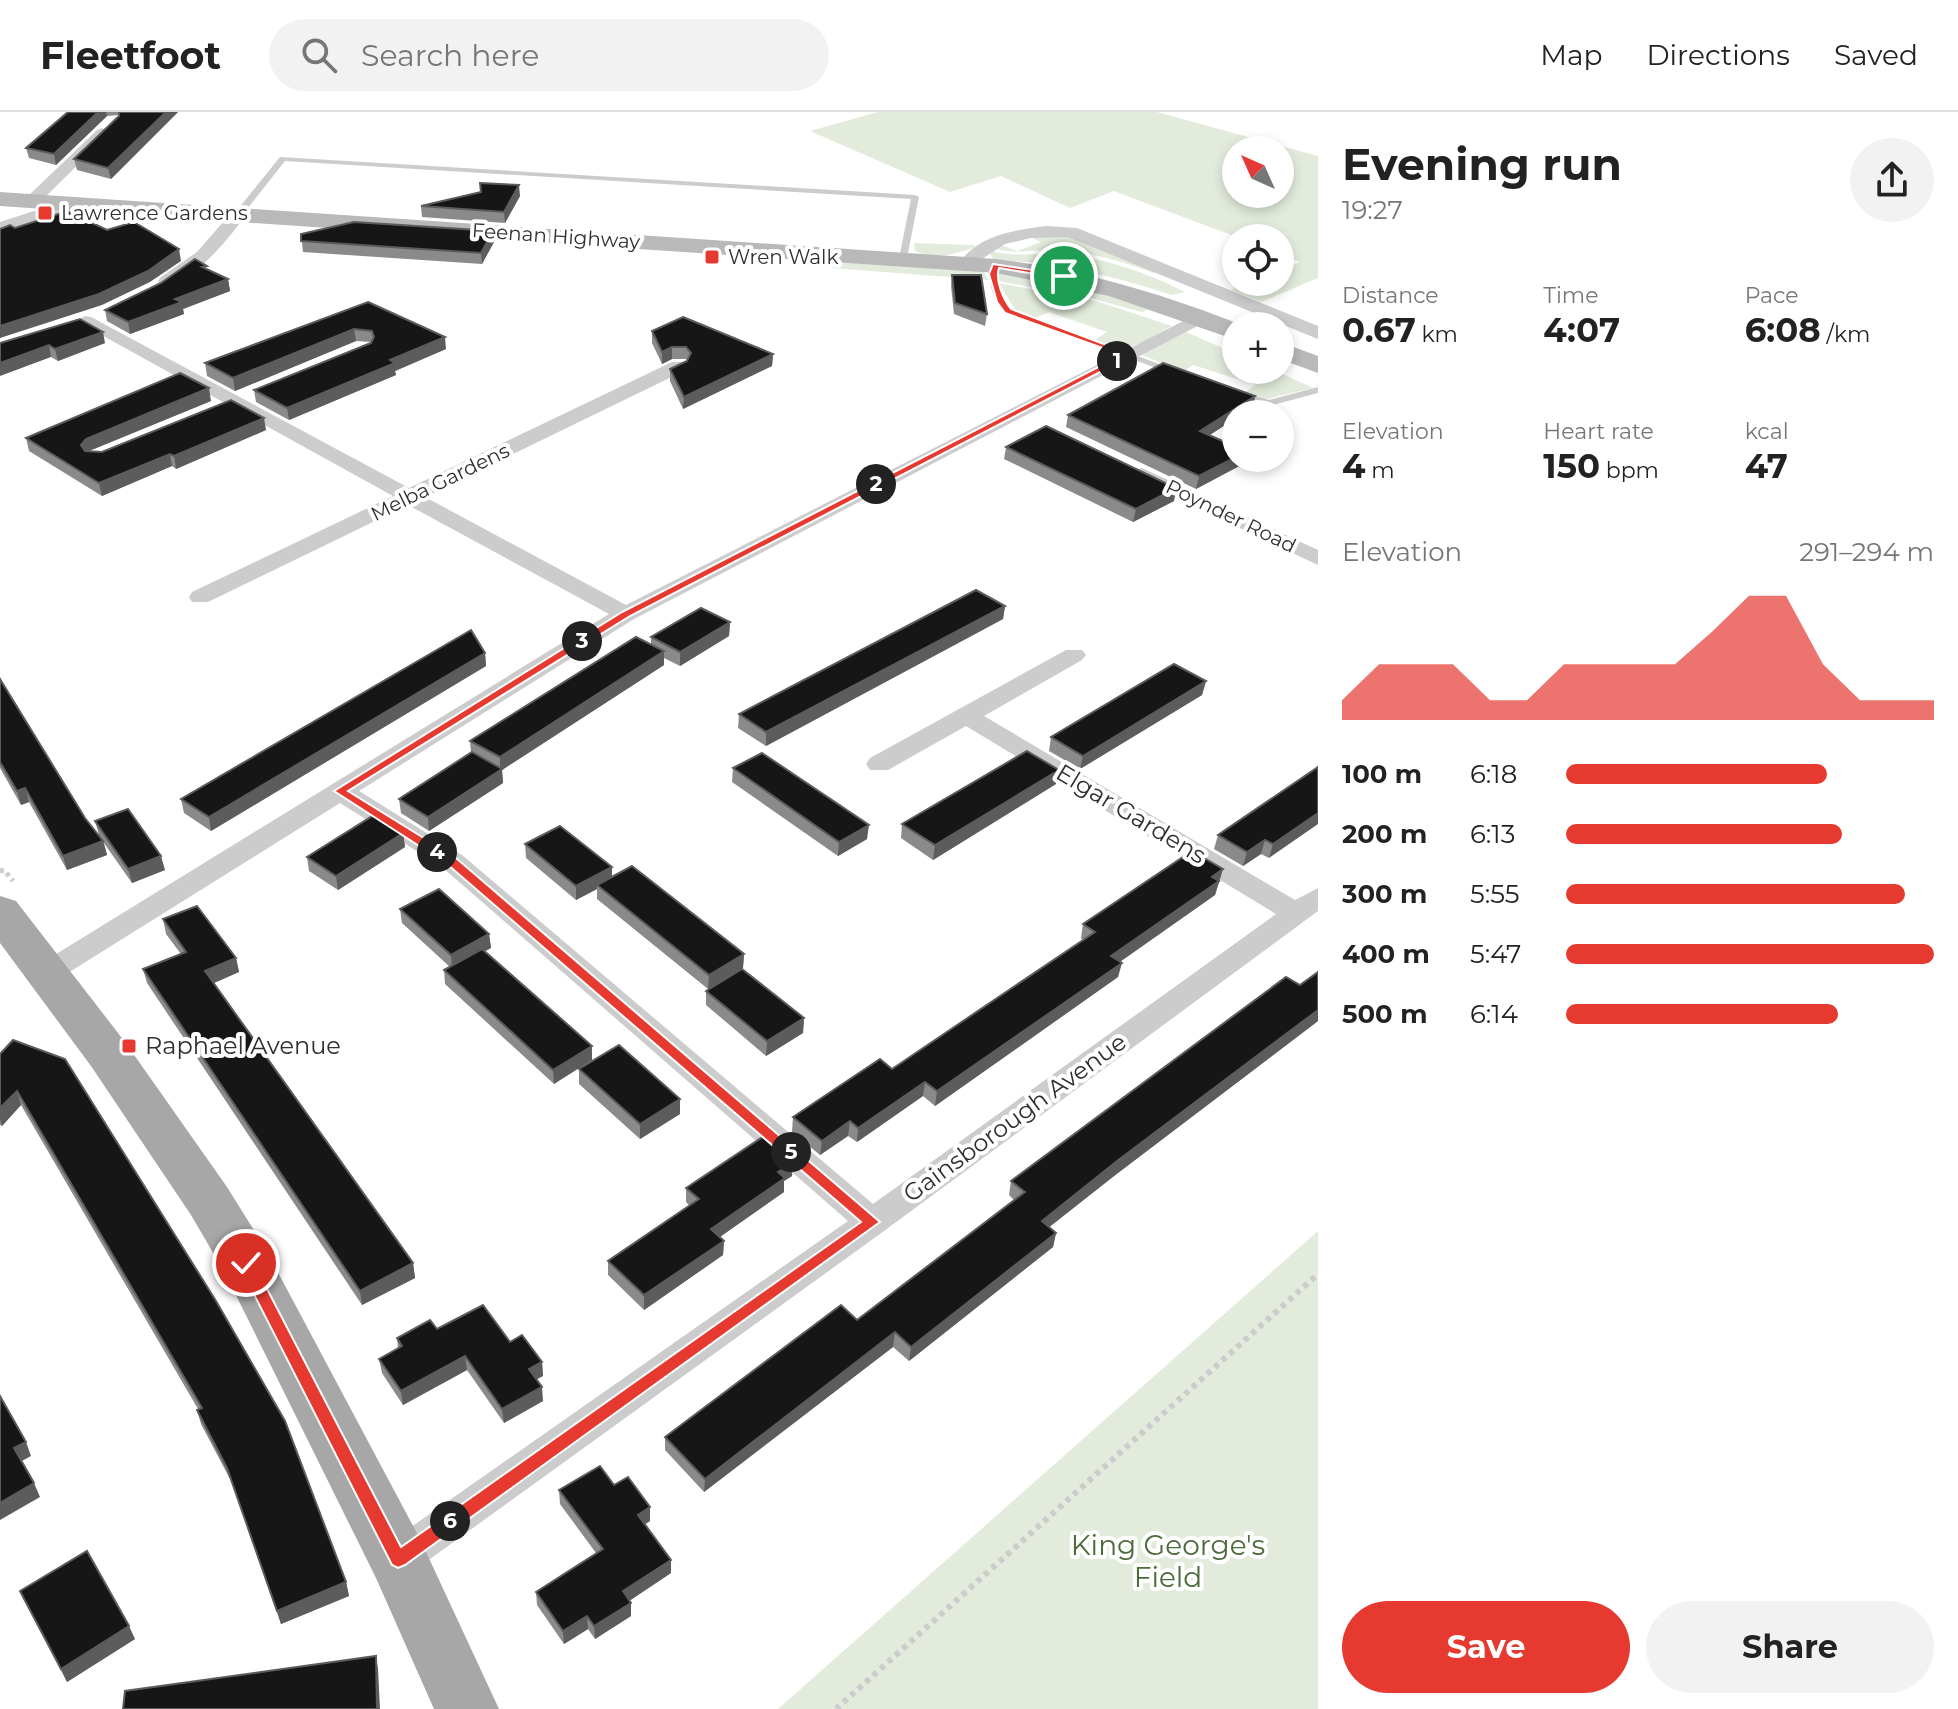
<!DOCTYPE html>
<html lang="en">
<head>
<meta charset="utf-8">
<style>
	:root { --surface:#fff; --page:#f2f2f2; --text:#222; --muted:#767676; --line:#e0e0e0; --accent:#e63a31 }
	body { margin:0; font-family:Montserrat,sans-serif; background:var(--page); color:var(--text); height:100vh; display:flex; flex-direction:column; font-size:30px; white-space:nowrap }
	* { box-sizing:border-box; margin:0 }
	p { font-size:26px; color:var(--muted) }
	.icon { flex:none; width:44px; height:44px; fill:none; stroke:currentColor; stroke-width:2; stroke-linecap:round; stroke-linejoin:round }
	.map { position:relative; flex:1; overflow:hidden }
	.panel { display:flex; flex-direction:column; background:var(--surface); width:640px }
	.panel>* { flex:none }
	.needle { width:52px; rotate:315deg }
	.fabs { position:absolute; left:1222px; top:24px; display:grid; gap:16px }
	.fabs a { display:grid; place-items:center; width:72px; height:72px; border-radius:50%; background:var(--surface); box-shadow:0 4px 12px #0003; font-size:40px }
	.pin { position:absolute; display:grid; place-items:center; width:68px; height:68px; color:#fff; margin:-34px; border:4px solid #fff; border-radius:50%; box-shadow:0 2px 8px #0007 }
	.km { position:absolute; width:40px; height:40px; margin:-20px; border-radius:50%; background:#222; color:#fff; font-size:22px; line-height:40px; text-align:center }
	.round { display:grid; place-items:center; flex:none; width:84px; height:84px; border-radius:42px; background:var(--page) }
	.head { display:flex; align-items:center; justify-content:space-between; height:136px; padding:0 24px }
	h1 { font-size:44px; font-weight:700; line-height:60px }
	.metrics { display:grid; grid-template-columns:repeat(3,1fr); gap:12px; height:136px; padding:8px 24px }
	.metrics div { display:grid; align-content:center }
	.metrics b { font-size:34px; font-weight:700 }
	.metrics small { font-size:22px; font-weight:400 }
	.metrics p { font-size:22px }
	.chart { height:224px; padding:16px 24px }
	.chart p { display:flex; justify-content:space-between }
	.chart svg { width:100%; height:144px; margin-top:8px; fill:var(--accent); opacity:.7 }
	.cta { display:flex; gap:16px; margin-top:auto; padding:16px 24px }
	.cta a { flex:1; height:92px; border-radius:48px; background:var(--accent); color:#fff; font-size:32px; font-weight:700; line-height:92px; text-align:center }
	.cta a+a { background:var(--page); color:var(--text) }
	ul { padding:0 24px; list-style:none; font-size:26px }
	li { display:grid; grid-template-columns:128px 96px 1fr; align-items:center; height:60px }
	li i { height:20px; border-radius:10px; background:var(--accent) }
	header { display:flex; align-items:center; gap:48px; box-sizing:border-box; height:112px; padding:0 40px; background:var(--surface); border-bottom:2px solid var(--line) }
	header strong { font-size:38px }
	nav { display:flex; gap:44px; margin-inline-start:auto; font-size:28px }
	.search { width:560px; height:72px; background:var(--page); display:flex; align-items:center; gap:20px; box-sizing:border-box; padding:0 28px; border-radius:44px; color:var(--muted); font-size:30px }
	main { display:flex; flex:1; min-height:0 }
	.map>svg:first-child { display:block }
	.green { fill:#e3ecdc; fill-rule:evenodd }
	.lines { fill:none; stroke-linecap:round; stroke-linejoin:round }
	.path-far1 { stroke:#ccc; stroke-width:5; stroke-dasharray:4 4; stroke-linecap:butt }
	.path { stroke:#ccc; stroke-width:6; stroke-dasharray:5 5; stroke-linecap:butt }
	.lane { fill:#ccc; fill-rule:evenodd }
	.street { fill:#ccc; fill-rule:evenodd }
	.secondary { fill:#b9b9b9; fill-rule:evenodd }
	.primary { fill:#a7a7a7; fill-rule:evenodd }
	.wall { fill:#8a8a8a }
	.shaded-wall { fill:#5c5c5c }
	.building { fill:#161616; stroke:#5c5c5c; stroke-width:2 }
	.route { fill:#e63a31; stroke:#fff; stroke-width:2 }
	.poi-dot { fill:#e63a31; stroke:#fff; stroke-width:3 }
	.labels { text-anchor:middle; stroke-width:8; stroke-linejoin:round; paint-order:stroke }
	.far-poi-label { font-size:20px; fill:#2f2f2f; stroke:#fff; text-anchor:start }
	.far-street-label { font-size:20px; fill:#2f2f2f; stroke:#fff }
	.street-label { font-size:24px; fill:#2f2f2f; stroke:#fff }
	.poi-label { font-size:24px; fill:#2f2f2f; stroke:#fff; text-anchor:start }
	.near-park-label { font-size:28px; fill:#4c6b3c; stroke:#fff }
</style>
</head>
<body>
<header>
<strong>Fleetfoot</strong>
<div class="search"><svg class="icon" aria-label="search" viewBox="0 0 24 24"><circle cx="10" cy="10" r="6"/><path d="M15 15l6 6"/></svg>Search here</div>
<nav><a>Map</a><a>Directions</a><a>Saved</a></nav>
</header>
<main>
<div class="map">
<svg width="1318" height="1597" viewBox="0 0 1318 1597">
	<rect width="100%" height="100%" fill="#fff"/>
	<g class="green">
		<path d="M878,0H1157L1318,44V166L1261,190L1231,178L1250,170H1280V158L1300,150L1280,141V126H1239L1114,79L1070,96L1001,64L950,80L810,19ZM1236,38H1280V82H1236Z"/>
		<path d="M1065,123L1158,159L1153,161C1122,149 1090,140 1056,138C1035,137 1014,143 994,136L1001,133L1017,139L1041,130L1030,125Z"/>
		<path d="M914,131L972,133L977,135C956,141 936,149 915,139Z"/>
		<path d="M989,139C1013,145 1034,141 1058,142C1102,145 1146,160 1185,180L1171,183C1127,168 1082,157 1036,151C1022,149 1008,150 993,147Z"/>
		<polygon points="835,149 983,159 989,168 831,156"/>
		<polygon points="1008,160 1154,194 1142,200 1082,184 997,169 999,162"/>
		<path d="M999,171L1096,189L1172,214C1136,233 1135,242 1095,228L1107,220L1049,200L1036,206L1015,198Z"/>
		<polygon points="1184,219 1236,242 1236,258 1274,258 1313,276 1267,287 1243,281 1256,273 1193,253 1183,260 1142,243"/>
		<polygon points="1318,1119 1318,1597 778,1597"/>
	</g>
	<g class="lines">
		<polyline class="path-far1" points="0,759 4,758 13,769"/>
		<polyline class="path" points="836,1597 1318,1162"/>
		<g class="lane">
			<polygon points="280,45 915,83 919,85 907,146 903,149 899,146 911,87 285,49 240,106 234,106 234,102"/>
			<path d="M996,151L1000,154C996,170 1001,184 1011,197L1178,259L1170,261L1005,201C993,187 986,170 993,152Z"/>
			<polygon points="1318,275 1318,281 1269,294 1233,282 1238,279 1269,288"/>
		</g>
		<g class="street">
			<polygon points="102,16 110,21 107,24 37,93 25,93 25,87 97,18"/>
			<polygon points="68,88 74,90 74,96 0,120 0,110"/>
			<path d="M237,99L245,104C231,124 187,179 161,173L158,169L161,165L197,140L231,101Z"/>
			<path d="M1046,114L1077,116L1318,214V227L1068,125L1031,126L1005,132L968,156L959,151C979,123 1014,118 1046,114Z"/>
			<polygon points="1201,200 1210,205 1207,209 634,507 359,679 462,743 873,1092 1276,802 966,614 888,658 870,658 866,652 870,646 1066,538 1082,538 1086,543 1082,548 984,604 1295,788 1318,776 1318,799 884,1119 412,1460 398,1465 384,1460 379,1447 384,1434 848,1109 442,755 340,691 55,869 45,872 35,869 30,862 35,855 609,502 408,393 208,490 192,490 189,485 192,480 393,384 76,209 85,204 91,205 409,376 672,250 686,250 688,254 686,258 425,385 626,493"/>
			<polygon points="1142,356 1318,438 1318,453 1135,366 1132,362 1135,358"/>
		</g>
		<g class="secondary">
			<path d="M0,80L996,147C1082,158 1164,182 1244,214H1236V228L1109,184L996,161L0,94Z"/>
			<polygon points="1280,230 1318,244 1318,261 1280,247"/>
		</g>
		<polygon class="primary" points="0,784 16,789 125,930 227,1075 265,1136 420,1427 499,1597 434,1597 376,1466 226,1163 191,1103 91,954 0,831"/>
	</g>
	<g class="wall">
		<polygon points="68,0 178,0 111,67 77,58 74,47 119,3 107,4 56,53 29,46 26,36"/>
		<polygon points="481,80 520,84 505,111 422,105 421,94"/>
		<polygon points="301,122 494,130 482,152 303,140"/>
		<polygon points="207,157 228,167 230,179 183,197 184,202 130,222 107,209 105,198"/>
		<polygon points="952,163 987,202 985,214 954,202 951,174"/>
		<polygon points="368,190 446,237 395,259 396,263 289,308 256,290 254,278 371,230 356,229 235,279 207,264 205,251"/>
		<polygon points="652,219 773,242 772,254 683,297 670,269 670,257 687,249 686,247 672,247 662,252 652,231"/>
		<polygon points="0,231 105,231 58,249 51,245"/>
		<polygon points="1255,284 1253,296 1236,302 1236,306 1210,323 1243,352 1196,377 1066,315 1068,303"/>
		<polygon points="211,289 89,339 102,340 266,318 176,357 172,354 102,384 29,339 26,326"/>
		<polygon points="1006,335 1176,376 1174,389 1133,410 1004,347"/>
		<polygon points="1005,494 1003,507 766,634 738,616 739,602"/>
		<polygon points="730,510 729,524 680,554 664,546 664,553 502,658 503,671 429,719 401,701 399,687 471,641 470,629 651,532 651,525"/>
		<polygon points="485,541 486,554 211,719 184,701 181,687"/>
		<polygon points="0,567 85,706 99,723 95,709 165,758 132,771 104,731 107,743 67,758 29,690 21,693 0,656"/>
		<polygon points="1206,569 1202,583 1080,657 1049,639 1051,625"/>
		<polygon points="1318,655 1269,746 1261,742 1243,754 1214,737 1218,723"/>
		<polygon points="733,656 867,727 838,744 732,670"/>
		<polygon points="1056,672 933,748 901,726 902,712"/>
		<polygon points="403,721 405,735 338,778 309,759 307,745"/>
		<polygon points="525,732 612,765 744,842 743,856 738,860 804,906 803,921 766,944 706,893 706,879 708,877 597,787 597,777 576,788 526,746"/>
		<polygon points="1223,757 1215,783 1120,850 1118,865 935,994 923,984 857,1030 848,1024 820,1043 792,1020 793,1005 892,957 1083,828 1081,826 1083,812"/>
		<polygon points="400,797 489,822 491,836 485,839 592,934 554,972 445,872 444,858 450,855 402,811"/>
		<polygon points="163,807 236,846 239,860 214,871 413,1151 415,1166 362,1193 147,871 143,857 181,842 166,822"/>
		<polygon points="1318,860 1318,909 1114,1064 1049,1115 1056,1121 1053,1135 909,1249 893,1235 704,1380 665,1338 665,1325 857,1208 1014,1088 1009,1083 1011,1069"/>
		<polygon points="0,942 346,1470 349,1484 281,1512 231,1369 201,1312 197,1298 198,1297 21,993 2,1014 0,1013"/>
		<polygon points="579,957 680,1002 640,1027 579,972"/>
		<polygon points="792,1064 784,1069 784,1080 720,1125 724,1129 723,1143 644,1198 608,1163 608,1149 690,1094 686,1090 686,1076"/>
		<polygon points="437,1217 510,1230 542,1250 543,1264 536,1267 543,1289 504,1311 467,1258 403,1293 382,1261 379,1247 398,1236 397,1226"/>
		<polygon points="614,1373 650,1395 650,1409 645,1412 671,1448 671,1461 629,1489 631,1491 631,1504 595,1527 588,1517 564,1532 537,1493 536,1480 596,1441 560,1392 559,1378"/>
		<polygon points="20,1479 135,1527 67,1570"/>
	</g>
	<g class="shaded-wall">
		<polygon points="98,0 106,0 107,4 56,53 54,42"/>
		<polygon points="166,0 178,0 111,67 108,56"/>
		<polygon points="519,73 520,84 505,111 504,100"/>
		<polygon points="493,119 494,130 482,152 481,141"/>
		<polygon points="179,137 181,149 150,170 102,193 0,226 0,214"/>
		<polygon points="228,167 230,179 183,197 184,202 130,222 128,210 175,187"/>
		<polygon points="354,217 356,229 235,279 233,266"/>
		<polygon points="103,220 105,231 58,249 55,237"/>
		<polygon points="445,225 446,237 395,259 396,263 289,308 287,296 390,248"/>
		<polygon points="49,233 51,245 0,264 0,251"/>
		<polygon points="672,235 672,247 662,252 662,240"/>
		<polygon points="773,242 772,254 683,297 684,285"/>
		<polygon points="209,276 211,289 89,339 84,346 81,333 86,327"/>
		<polygon points="1255,284 1253,296 1243,302 1236,302 1236,306 1197,331 1200,319"/>
		<polygon points="264,306 266,318 176,357 174,344"/>
		<polygon points="170,342 172,354 102,384 99,371"/>
		<polygon points="1236,345 1236,346 1244,346 1243,352 1196,377 1199,364"/>
		<polygon points="1176,376 1174,389 1133,410 1136,397"/>
		<polygon points="1005,494 1003,507 766,634 766,620"/>
		<polygon points="730,510 729,524 680,554 680,540"/>
		<polygon points="664,539 664,553 502,658 503,671 429,719 428,705 500,658 500,645"/>
		<polygon points="485,541 486,554 211,719 209,705"/>
		<polygon points="1206,569 1202,583 1080,657 1083,644"/>
		<polygon points="1059,658 1056,672 933,748 935,733"/>
		<polygon points="25,676 29,690 21,693 17,679"/>
		<polygon points="1318,701 1318,712 1269,746 1273,732"/>
		<polygon points="869,713 867,727 838,744 839,730"/>
		<polygon points="403,721 405,735 338,778 336,764"/>
		<polygon points="1265,728 1261,742 1243,754 1247,740"/>
		<polygon points="103,729 107,743 67,758 63,744"/>
		<polygon points="161,744 165,758 132,771 128,757"/>
		<polygon points="612,755 612,769 597,773 597,777 576,788 576,774"/>
		<polygon points="1223,757 1215,783 1108,858 1111,844"/>
		<polygon points="489,822 491,836 452,857 451,843"/>
		<polygon points="744,842 743,856 708,878 709,863"/>
		<polygon points="236,846 239,860 209,873 205,859"/>
		<polygon points="1122,851 1118,865 935,994 937,979"/>
		<polygon points="1318,898 1318,909 1114,1064 1038,1124 1042,1109 1117,1049"/>
		<polygon points="804,906 803,921 766,944 767,929"/>
		<polygon points="592,934 592,948 554,972 553,958"/>
		<polygon points="925,970 923,984 857,1030 858,1016"/>
		<polygon points="17,979 21,993 2,1014 0,1007 0,996"/>
		<polygon points="680,987 680,1002 640,1027 640,1012"/>
		<polygon points="850,1009 848,1024 820,1043 822,1029"/>
		<polygon points="793,1050 792,1064 784,1069 784,1080 711,1131 711,1117 778,1060"/>
		<polygon points="1056,1121 1053,1135 909,1249 911,1235"/>
		<polygon points="724,1129 723,1143 644,1198 644,1183"/>
		<polygon points="413,1151 415,1166 362,1193 360,1179"/>
		<polygon points="895,1220 893,1235 704,1380 705,1367"/>
		<polygon points="465,1244 467,1258 403,1293 401,1279"/>
		<polygon points="542,1250 543,1264 530,1271 529,1257"/>
		<polygon points="542,1275 543,1289 504,1311 502,1297"/>
		<polygon points="26,1330 31,1344 20,1350 14,1336"/>
		<polygon points="34,1371 40,1385 0,1408 0,1391"/>
		<polygon points="650,1395 650,1409 638,1417 638,1403"/>
		<polygon points="671,1448 671,1461 623,1493 623,1479"/>
		<polygon points="346,1470 349,1484 281,1512 277,1499"/>
		<polygon points="631,1491 631,1504 595,1527 594,1514"/>
		<polygon points="587,1504 588,1517 564,1532 563,1519"/>
		<polygon points="129,1514 135,1527 67,1570 61,1557"/>
		<polygon points="376,1544 378,1557 380,1597 377,1597"/>
	</g>
	<g class="building">
		<polygon points="68,0 98,0 54,42 26,36"/>
		<polygon points="119,0 166,0 108,56 74,47 119,4"/>
		<polygon points="480,71 519,73 504,100 421,94 481,80"/>
		<polygon points="67,99 107,118 134,110 179,137 148,159 99,182 0,214 0,117 10,113 15,116"/>
		<polygon points="354,110 493,119 481,141 301,129 301,122"/>
		<polygon points="195,147 207,154 202,155 228,167 175,187 182,190 128,210 105,198 161,171"/>
		<polygon points="952,163 981,163 987,202 955,191"/>
		<polygon points="368,190 445,225 390,248 395,251 287,296 254,278 371,231 374,225 372,219 354,217 233,266 205,251"/>
		<polygon points="683,205 773,242 684,285 670,257 687,249 691,241 686,235 672,235 662,240 652,219"/>
		<polygon points="80,207 103,220 55,237 49,233 0,251 0,231"/>
		<polygon points="1163,251 1255,284 1200,319 1236,335 1236,345 1199,364 1068,303"/>
		<polygon points="180,261 209,276 86,327 81,333 85,339 102,340 231,288 264,306 174,344 170,342 99,371 26,326"/>
		<polygon points="1046,314 1176,376 1136,397 1006,335"/>
		<polygon points="976,478 1005,494 766,620 739,602"/>
		<polygon points="701,496 730,510 680,540 651,525"/>
		<polygon points="471,518 485,541 209,705 181,687"/>
		<polygon points="636,525 664,539 500,645 470,629"/>
		<polygon points="1174,552 1206,569 1083,644 1051,625"/>
		<polygon points="0,567 85,706 103,729 63,744 25,676 17,679 0,650"/>
		<polygon points="1027,639 1059,658 935,733 902,712"/>
		<polygon points="472,640 502,657 428,705 399,687"/>
		<polygon points="762,641 869,713 839,730 733,656"/>
		<polygon points="1318,655 1318,701 1273,732 1265,728 1247,740 1218,723"/>
		<polygon points="128,697 161,744 128,757 95,709"/>
		<polygon points="374,703 403,721 336,764 307,745"/>
		<polygon points="560,714 612,755 576,774 525,732"/>
		<polygon points="1192,739 1223,757 1212,765 1219,769 1111,844 1122,851 937,979 925,970 858,1016 850,1009 822,1029 793,1005 880,947 892,957 963,909 1095,820 1083,812"/>
		<polygon points="632,754 744,842 709,863 597,773"/>
		<polygon points="439,777 489,822 451,843 400,797"/>
		<polygon points="197,794 236,846 205,859 413,1151 360,1179 143,857 186,840 163,807"/>
		<polygon points="482,837 592,934 553,958 444,858"/>
		<polygon points="742,857 804,906 767,929 706,879"/>
		<polygon points="1318,860 1318,898 1117,1049 1042,1109 1056,1121 911,1235 895,1220 705,1367 665,1325 841,1193 857,1208 1025,1080 1011,1069 1286,865 1300,873"/>
		<polygon points="13,928 65,947 216,1189 285,1309 346,1470 277,1499 227,1356 197,1298 202,1296 17,979 0,996 0,942"/>
		<polygon points="619,933 680,987 640,1012 579,957"/>
		<polygon points="764,1024 793,1050 778,1060 785,1066 711,1117 724,1129 644,1183 608,1149 699,1087 686,1076"/>
		<polygon points="483,1193 510,1230 522,1223 542,1250 529,1257 542,1275 502,1297 465,1244 401,1279 379,1247 402,1234 397,1226 430,1208 437,1217"/>
		<polygon points="0,1284 26,1330 14,1336 34,1371 0,1391"/>
		<polygon points="600,1354 614,1373 628,1365 650,1395 638,1403 671,1448 623,1479 631,1491 594,1514 587,1504 563,1519 536,1480 603,1437 559,1378"/>
		<polygon points="87,1439 129,1514 61,1557 20,1479"/>
		<polygon points="376,1544 377,1597 123,1597 125,1579"/>
	</g>
	<path class="route" d="M993,152L1067,163L1064,167L999,156C995,168 1003,187 1011,197L1133,243L630,504L348,679L456,746L880,1110L405,1453L398,1456L392,1453L238,1151L240,1146H251L401,1435L861,1110L447,752L334,679L622,500L1122,243L1005,201L997,190L989,162Z"/>
	<g class="poi-dot">
		<rect x="37" y="93" width="16" height="16" rx="4"/>
		<rect x="704" y="137" width="16" height="16" rx="4"/>
		<rect x="121" y="926" width="16" height="16" rx="4"/>
	</g>
	<g class="labels">
		<g class="far-poi-label">
			<text x="61" y="108">Lawrence Gardens</text>
			<text x="728" y="152">Wren Walk</text>
		</g>
		<g class="far-street-label">
			<text transform="translate(556 124) rotate(4)" y="7">Feenan Highway</text>
			<text transform="translate(440 370) rotate(-26)" y="7">Melba Gardens</text>
			<text transform="translate(1231 404) rotate(26)" y="7">Poynder Road</text>
		</g>
		<g class="street-label">
			<text transform="translate(1131 702) rotate(31)" y="8">Elgar Gardens</text>
			<text transform="translate(1015 1006) rotate(-36)" y="8">Gainsborough Avenue</text>
		</g>
		<g class="poi-label">
			<text x="145" y="942">Raphael Avenue</text>
		</g>
		<g class="near-park-label">
			<text x="1168" y="1443">King George's<tspan x="1168" dy="32">Field</tspan></text>
		</g>
	</g>
</svg>
<div class="fabs">
<a><svg class="needle" viewBox="-14 -14 28 28"><path d="M0-13l5 13h-10z" fill="#e53935"/><path d="M0 13l5-13h-10z" fill="#767676"/></svg></a>
<a><svg class="icon" aria-label="locate" viewBox="0 0 24 24"><circle cx="12" cy="12" r="6"/><path d="M12 2v4M12 18v4M2 12h4M18 12h4"/></svg></a>
<a>+</a>
<a>−</a>
</div>
<div class="pin" style="left:1064px;top:164px;background:#1e9e55"><svg class="icon" aria-label="arrive" viewBox="0 0 24 24"><path d="M6 21V4h12l-3 4 3 4H6"/></svg></div>
<div class="pin" style="left:246px;top:1151px;background:#d93025"><svg class="icon" aria-label="check" viewBox="0 0 24 24"><path d="M5 12l5 5 9-10"/></svg></div>
<b class="km" style="left:1117px;top:249px">1</b>
<b class="km" style="left:876px;top:372px">2</b>
<b class="km" style="left:582px;top:529px">3</b>
<b class="km" style="left:437px;top:740px">4</b>
<b class="km" style="left:791px;top:1040px">5</b>
<b class="km" style="left:450px;top:1409px">6</b>
</div>
<section class="panel">
<div class="head"><div><h1>Evening run</h1><p>19:27</p></div><a class="round"><svg class="icon" aria-label="share" viewBox="0 0 24 24"><path d="M12 15V3M7 8l5-5 5 5M5 13v7h14v-7"/></svg></a></div>
<div class="metrics">
<div><p>Distance</p><b>0.67<small> km</small></b></div>
<div><p>Time</p><b>4:07</b></div>
<div><p>Pace</p><b>6:08<small> /km</small></b></div>
</div>
<div class="metrics">
<div><p>Elevation</p><b>4<small> m</small></b></div>
<div><p>Heart rate</p><b>150<small> bpm</small></b></div>
<div><p>kcal</p><b>47</b></div>
</div>
<div class="chart"><p><span>Elevation</span>291–294 m</p>
<svg viewBox="0 0 160 44" preserveAspectRatio="none"><path d="M0 44V38L10 27L20 27L30 27L40 38L50 38L60 27L70 27L80 27L90 27L100 17L110 6L120 6L130 27L140 38L150 38L160 38V44z"/></svg>
</div>
<ul>
<li><b>100 m</b>6:18<i style="width:71%"></i></li>
<li><b>200 m</b>6:13<i style="width:75%"></i></li>
<li><b>300 m</b>5:55<i style="width:92%"></i></li>
<li><b>400 m</b>5:47<i style="width:100%"></i></li>
<li><b>500 m</b>6:14<i style="width:74%"></i></li>
</ul>
<div class="cta"><a>Save</a><a>Share</a></div>
</section>
</main>
</body>
</html>
